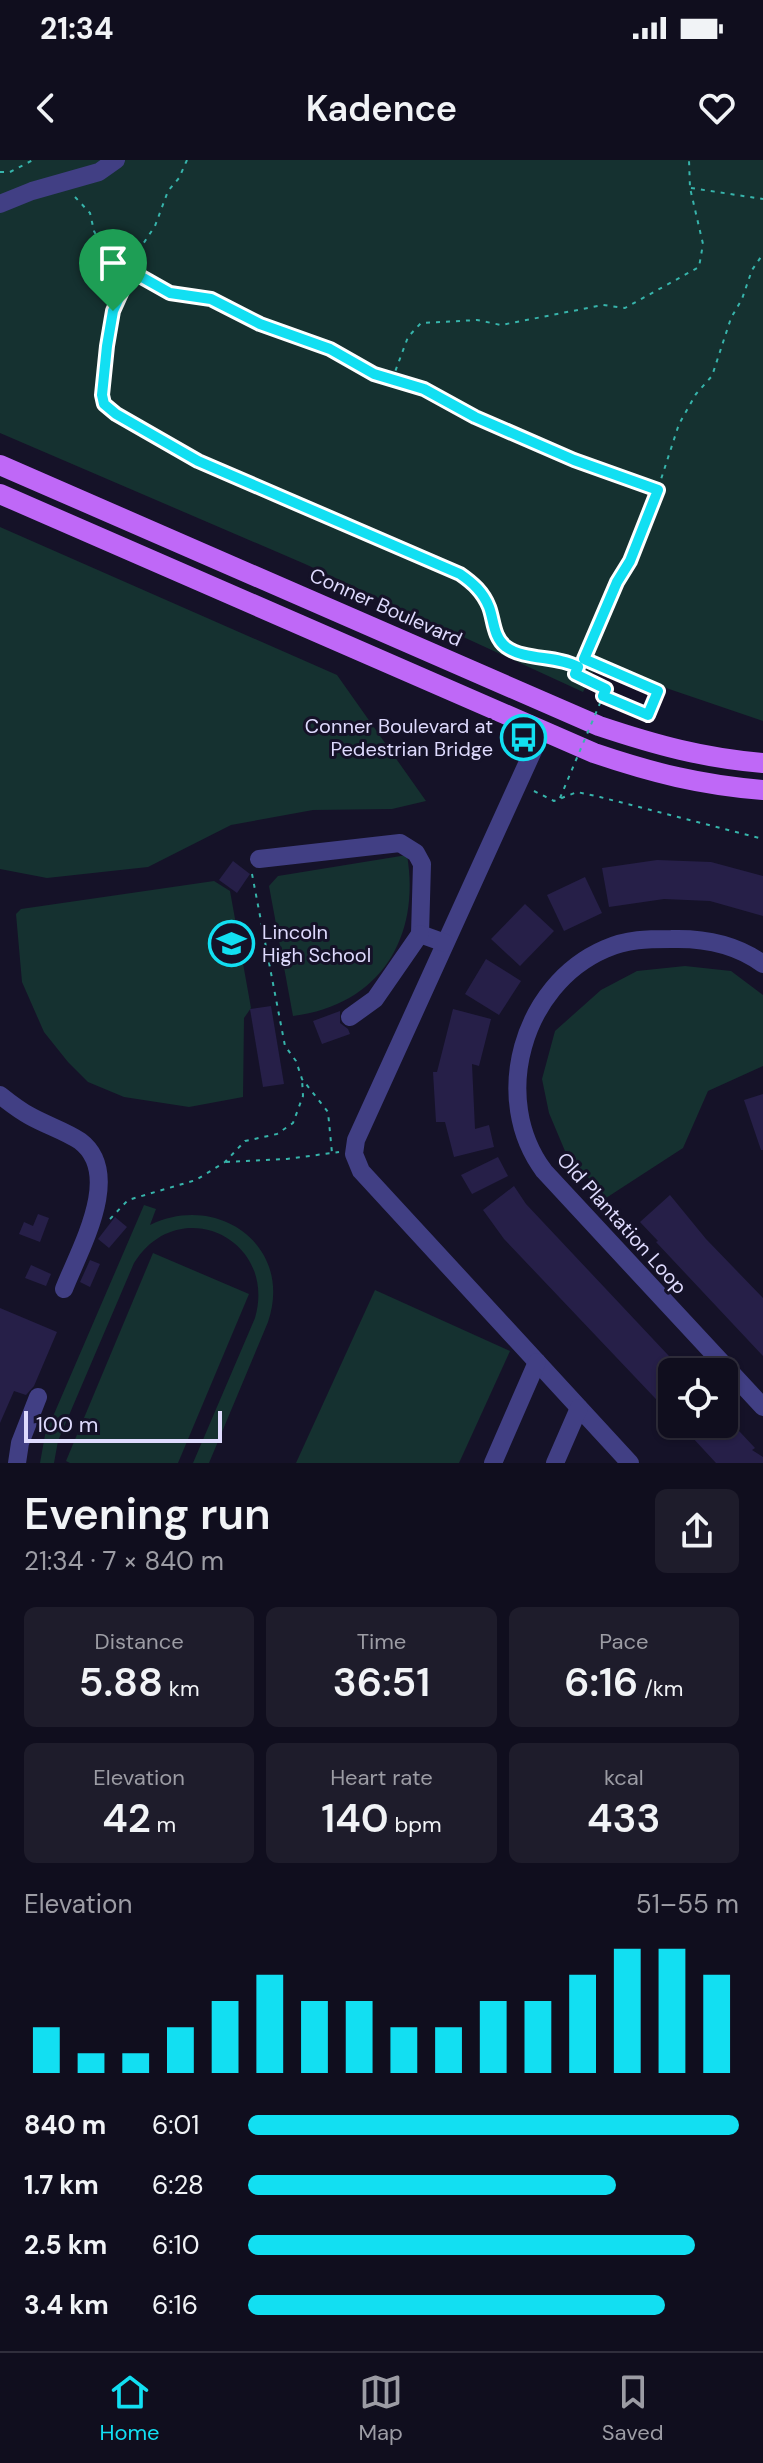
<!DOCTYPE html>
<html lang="en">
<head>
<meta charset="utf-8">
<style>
	:root { --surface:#100e1e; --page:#1e1c2b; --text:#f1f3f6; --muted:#9c9ca4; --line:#302e3c; --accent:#12dff2 }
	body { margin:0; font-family:"DM Sans",sans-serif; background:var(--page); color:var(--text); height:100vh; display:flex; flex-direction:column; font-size:30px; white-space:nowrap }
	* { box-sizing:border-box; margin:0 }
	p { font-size:26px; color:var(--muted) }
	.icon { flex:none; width:44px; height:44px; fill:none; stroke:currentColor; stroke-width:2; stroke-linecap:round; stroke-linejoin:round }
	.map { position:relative; height:1303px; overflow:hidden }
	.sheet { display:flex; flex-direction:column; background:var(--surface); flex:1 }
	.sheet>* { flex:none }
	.controls { position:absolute; left:658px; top:1198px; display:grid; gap:16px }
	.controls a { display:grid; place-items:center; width:80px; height:80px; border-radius:12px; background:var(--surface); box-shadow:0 2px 6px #0004,0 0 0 2px var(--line); font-size:40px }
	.scale { position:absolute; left:24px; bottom:20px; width:198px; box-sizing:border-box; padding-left:8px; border:4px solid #dedafd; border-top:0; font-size:22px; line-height:28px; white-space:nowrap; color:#dedafd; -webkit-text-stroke:6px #151228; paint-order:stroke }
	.pin { position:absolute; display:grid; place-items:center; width:68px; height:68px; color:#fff; margin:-82px -34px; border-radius:50% 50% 50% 0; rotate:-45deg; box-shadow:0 0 8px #0007 }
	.pin .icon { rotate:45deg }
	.round { display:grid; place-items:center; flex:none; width:84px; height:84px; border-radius:12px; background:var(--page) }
	.head { display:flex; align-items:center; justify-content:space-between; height:136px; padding:0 24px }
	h1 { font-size:44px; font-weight:600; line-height:60px }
	.stats { display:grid; grid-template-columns:repeat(3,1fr); gap:12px; height:136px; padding:8px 24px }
	.stats div { display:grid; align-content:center; border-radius:12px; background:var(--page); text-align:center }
	.stats b { font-size:40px; font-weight:600 }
	.stats small { font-size:22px; font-weight:400 }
	.stats p { font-size:22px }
	.chart { height:224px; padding:16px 24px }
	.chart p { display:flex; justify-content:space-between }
	.chart svg { width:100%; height:144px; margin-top:8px; stroke:var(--accent); stroke-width:6 }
	ul { padding:0 24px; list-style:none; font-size:26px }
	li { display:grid; grid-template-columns:128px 96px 1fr; align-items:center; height:60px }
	li i { height:20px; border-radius:10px; background:var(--accent) }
	.status { display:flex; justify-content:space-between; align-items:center; height:56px; padding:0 40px; background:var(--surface); direction:ltr }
	.status svg { height:22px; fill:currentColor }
	header { display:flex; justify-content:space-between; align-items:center; height:104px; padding:0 24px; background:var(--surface); font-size:36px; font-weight:600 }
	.tabs { display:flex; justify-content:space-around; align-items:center; height:112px; border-top:2px solid var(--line); background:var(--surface); font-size:22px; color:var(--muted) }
	.tabs a { display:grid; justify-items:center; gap:4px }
	.tabs .current { color:var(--accent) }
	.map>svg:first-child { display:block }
	.green { fill:#153130 }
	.building { fill:#261f48 }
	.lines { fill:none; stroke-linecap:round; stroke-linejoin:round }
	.path { stroke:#37b4ab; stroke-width:2; stroke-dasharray:4 6; stroke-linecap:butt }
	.minor { stroke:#413f84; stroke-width:18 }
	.major { stroke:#bf68f7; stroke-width:20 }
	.path-bridge { stroke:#37b4ab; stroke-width:2; stroke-dasharray:4 6; stroke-linecap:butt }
	.route-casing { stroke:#fff; stroke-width:16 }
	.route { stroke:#12dff2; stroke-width:10 }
	.labels { text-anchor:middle; stroke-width:6; stroke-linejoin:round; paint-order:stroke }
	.street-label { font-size:20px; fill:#dedafd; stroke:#151228 }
	.poi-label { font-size:20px; fill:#dedafd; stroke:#151228; text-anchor:end }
</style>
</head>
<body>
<div class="status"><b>21:34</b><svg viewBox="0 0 49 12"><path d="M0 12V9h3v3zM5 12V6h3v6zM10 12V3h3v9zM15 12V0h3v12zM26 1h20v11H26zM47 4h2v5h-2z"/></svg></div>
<header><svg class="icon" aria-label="back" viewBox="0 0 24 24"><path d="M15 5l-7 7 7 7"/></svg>Kadence<svg class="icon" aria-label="heart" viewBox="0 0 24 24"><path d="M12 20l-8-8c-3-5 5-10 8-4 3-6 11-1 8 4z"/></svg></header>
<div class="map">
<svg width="763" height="1303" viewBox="0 0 763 1303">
	<rect width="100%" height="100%" fill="#151228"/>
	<g class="green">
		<polygon points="0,0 763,0 763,561 669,529 600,498 583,532 305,404 0,273"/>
		<polygon points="0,367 337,515 426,641 392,649 313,650 231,665 148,707 47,718 0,709"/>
		<path d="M407,695C421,777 380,845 293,856L269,726L278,716Z"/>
		<polygon points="214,721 230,731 251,848 244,858 243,937 189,947 124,937 88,922 68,902 44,872 22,822 16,754 21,749"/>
		<polygon points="685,806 731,811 763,835 763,906 708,931 683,988 606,1038 565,991 549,953 542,919 555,871 601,830 637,811"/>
		<path d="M144,1045L156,1049L150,1065C218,1032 294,1086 268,1162L209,1303H193L255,1158C278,1078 178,1032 134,1103L58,1281L54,1303H40L45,1275Z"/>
		<polygon points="153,1093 249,1134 178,1303 70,1303 66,1301"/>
		<polygon points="375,1130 510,1191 459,1303 296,1303"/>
	</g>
	<g class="building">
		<polygon points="657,700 711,702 763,716 763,756 710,741 664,739 609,747 602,708"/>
		<polygon points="233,701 250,714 237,733 219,720"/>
		<polygon points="585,717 602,753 564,771 547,735"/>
		<polygon points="525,744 554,771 520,806 491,779"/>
		<polygon points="486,799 521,821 499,855 465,834"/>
		<polygon points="271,846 284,924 263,927 250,849"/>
		<polygon points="453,849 491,859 479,906 472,904 475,969 489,965 494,987 454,997 445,962 436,962 433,912 437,912"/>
		<polygon points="340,851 340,863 348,869 350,874 322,884 313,861"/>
		<polygon points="763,934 763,990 761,990 744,940"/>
		<polygon points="498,997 508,1016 472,1034 461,1015"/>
		<polygon points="514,1026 526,1044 684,1212 672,1212 672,1256 504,1079 483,1050"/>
		<polygon points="670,1035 706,1079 763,1138 763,1196 656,1082 658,1081 640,1062"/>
		<polygon points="38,1054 49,1058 40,1082 19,1074 24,1062 33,1066"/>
		<polygon points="115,1057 127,1067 109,1088 98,1079"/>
		<polygon points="90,1100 100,1104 90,1127 80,1122"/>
		<polygon points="31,1105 51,1114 46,1126 25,1118"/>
		<polygon points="0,1148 57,1172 34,1226 26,1235 14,1231 0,1263"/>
		<polygon points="724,1255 755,1288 752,1290 763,1297 763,1303 716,1303 680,1264 724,1264"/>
	</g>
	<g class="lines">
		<g class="path">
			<path d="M187,0L179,18L168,31L155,66L143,84L113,151L102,235L104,244L116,254L198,301L460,414L479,429L503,485C527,497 555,494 578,507"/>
			<polyline points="0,12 10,12 33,0"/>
			<polyline points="691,28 763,39"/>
			<polyline points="75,37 90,53 94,71 103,89 110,96 155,126 170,133 211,139 260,164 330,189 374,214 424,229 475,257 536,283 595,308 658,330"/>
			<polyline points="392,220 408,177 421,163 477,160 501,165 603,145 625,148 699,107 703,84 690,28 689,0"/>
			<polyline points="584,499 658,531 648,555 603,536"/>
			<polyline points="598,525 575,514 584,499 617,422 630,401 651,350 679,264 696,234 712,216 731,158 742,139 752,110 763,94"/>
			<polyline points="534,631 554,641 577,632 600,637 763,679"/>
			<polyline points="252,714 285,886 296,901 302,919 328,952 332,993"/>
			<polyline points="226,1002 287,999 339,992"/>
			<polyline points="110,1059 128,1040 196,1020 225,1002 245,981 277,974 293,963 303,936 302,919"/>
		</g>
		<g class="minor">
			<polyline points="0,44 32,31 99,12 116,0"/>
			<polyline points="542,571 356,980 354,994 361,1011 630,1303"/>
			<polyline points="259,699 400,683 416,693 422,704 420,774 445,783"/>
			<path d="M763,804C736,784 703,778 671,779C648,779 627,779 605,789C522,825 490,939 544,1011L763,1247"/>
			<polyline points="350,857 375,839 420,774"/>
			<path d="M0,935C10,943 19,950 30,956C46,965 65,971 80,981C124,1014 79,1090 64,1129"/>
			<polyline points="17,1303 20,1283 38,1237"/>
			<polyline points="493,1303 537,1202"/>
			<polyline points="555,1303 579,1248"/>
		</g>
		<g class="major">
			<path d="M0,305L599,566C656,585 703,598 763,603"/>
			<path d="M0,334L594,593C653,613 701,625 763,630"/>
		</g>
		<polyline class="path-bridge" points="560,638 606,529 598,525"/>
	</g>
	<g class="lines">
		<defs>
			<path id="route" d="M131,111L170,133L211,139L260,164L330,189L374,214L424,229L475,257L574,300L658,330L630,401L617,422L584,499L658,531L648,555L603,536L606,529L575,514L578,507C556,495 526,501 506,487C493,477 494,460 489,447C483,432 473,423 460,414L198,301L116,254L104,244L102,235L107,186L113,151Z"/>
		</defs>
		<use href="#route" class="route-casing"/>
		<use href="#route" class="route"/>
	</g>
	<defs>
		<symbol id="bus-ring" viewBox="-11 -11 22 22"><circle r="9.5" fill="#151228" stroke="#12dff2" stroke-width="1.5"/><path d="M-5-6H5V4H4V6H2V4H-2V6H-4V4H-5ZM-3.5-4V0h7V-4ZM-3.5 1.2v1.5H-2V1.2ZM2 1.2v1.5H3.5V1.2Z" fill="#12dff2"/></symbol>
		<symbol id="school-ring" viewBox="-11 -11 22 22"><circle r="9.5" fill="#151228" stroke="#12dff2" stroke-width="1.5"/><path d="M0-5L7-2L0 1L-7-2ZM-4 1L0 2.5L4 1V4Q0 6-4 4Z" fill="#12dff2"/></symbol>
	</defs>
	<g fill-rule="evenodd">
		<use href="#bus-ring" x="498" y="552" width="51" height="51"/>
		<use href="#school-ring" x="206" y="758" width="51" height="51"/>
	</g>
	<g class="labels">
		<g class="street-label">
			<text transform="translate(386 447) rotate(24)" y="7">Conner Boulevard</text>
			<text transform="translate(622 1063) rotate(48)" y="7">Old Plantation Loop</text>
		</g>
		<g class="poi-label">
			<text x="493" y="573">Conner Boulevard at<tspan x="493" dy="23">Pedestrian Bridge</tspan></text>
			<text x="262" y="779" text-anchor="start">Lincoln<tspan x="262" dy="23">High School</tspan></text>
		</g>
	</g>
</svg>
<div class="controls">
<a><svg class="icon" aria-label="locate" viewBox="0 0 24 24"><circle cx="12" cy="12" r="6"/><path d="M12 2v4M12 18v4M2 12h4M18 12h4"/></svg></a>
</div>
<div class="scale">100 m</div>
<div class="pin" style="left:113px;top:151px;background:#1e9e55"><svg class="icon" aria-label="arrive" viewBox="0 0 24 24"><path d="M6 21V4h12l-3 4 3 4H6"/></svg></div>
</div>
<section class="sheet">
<div class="head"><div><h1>Evening run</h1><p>21:34 · 7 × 840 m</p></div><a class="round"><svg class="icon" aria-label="share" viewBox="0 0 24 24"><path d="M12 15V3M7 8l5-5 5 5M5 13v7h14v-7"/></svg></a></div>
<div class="stats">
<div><p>Distance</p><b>5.88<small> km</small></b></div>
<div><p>Time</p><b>36:51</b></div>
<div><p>Pace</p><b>6:16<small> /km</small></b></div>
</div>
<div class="stats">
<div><p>Elevation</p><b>42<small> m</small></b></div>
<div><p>Heart rate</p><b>140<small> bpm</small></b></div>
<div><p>kcal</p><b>433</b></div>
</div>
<div class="chart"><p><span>Elevation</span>51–55 m</p>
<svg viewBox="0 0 160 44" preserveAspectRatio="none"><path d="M5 44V30M15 44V38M25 44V38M35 44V30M45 44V22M55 44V14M65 44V22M75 44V22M85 44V30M95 44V30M105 44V22M115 44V22M125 44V14M135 44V6M145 44V6M155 44V14"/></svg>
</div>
<ul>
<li><b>840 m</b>6:01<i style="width:100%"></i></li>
<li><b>1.7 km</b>6:28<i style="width:75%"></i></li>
<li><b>2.5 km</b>6:10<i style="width:91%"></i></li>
<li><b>3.4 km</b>6:16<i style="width:85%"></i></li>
</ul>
</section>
<nav class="tabs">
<a class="current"><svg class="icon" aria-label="home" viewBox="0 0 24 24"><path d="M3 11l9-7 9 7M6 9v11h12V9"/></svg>Home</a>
<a><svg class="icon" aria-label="map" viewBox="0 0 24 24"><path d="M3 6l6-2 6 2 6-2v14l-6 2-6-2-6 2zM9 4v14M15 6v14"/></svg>Map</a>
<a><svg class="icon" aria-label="saved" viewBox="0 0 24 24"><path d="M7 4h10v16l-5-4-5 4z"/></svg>Saved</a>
</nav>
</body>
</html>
